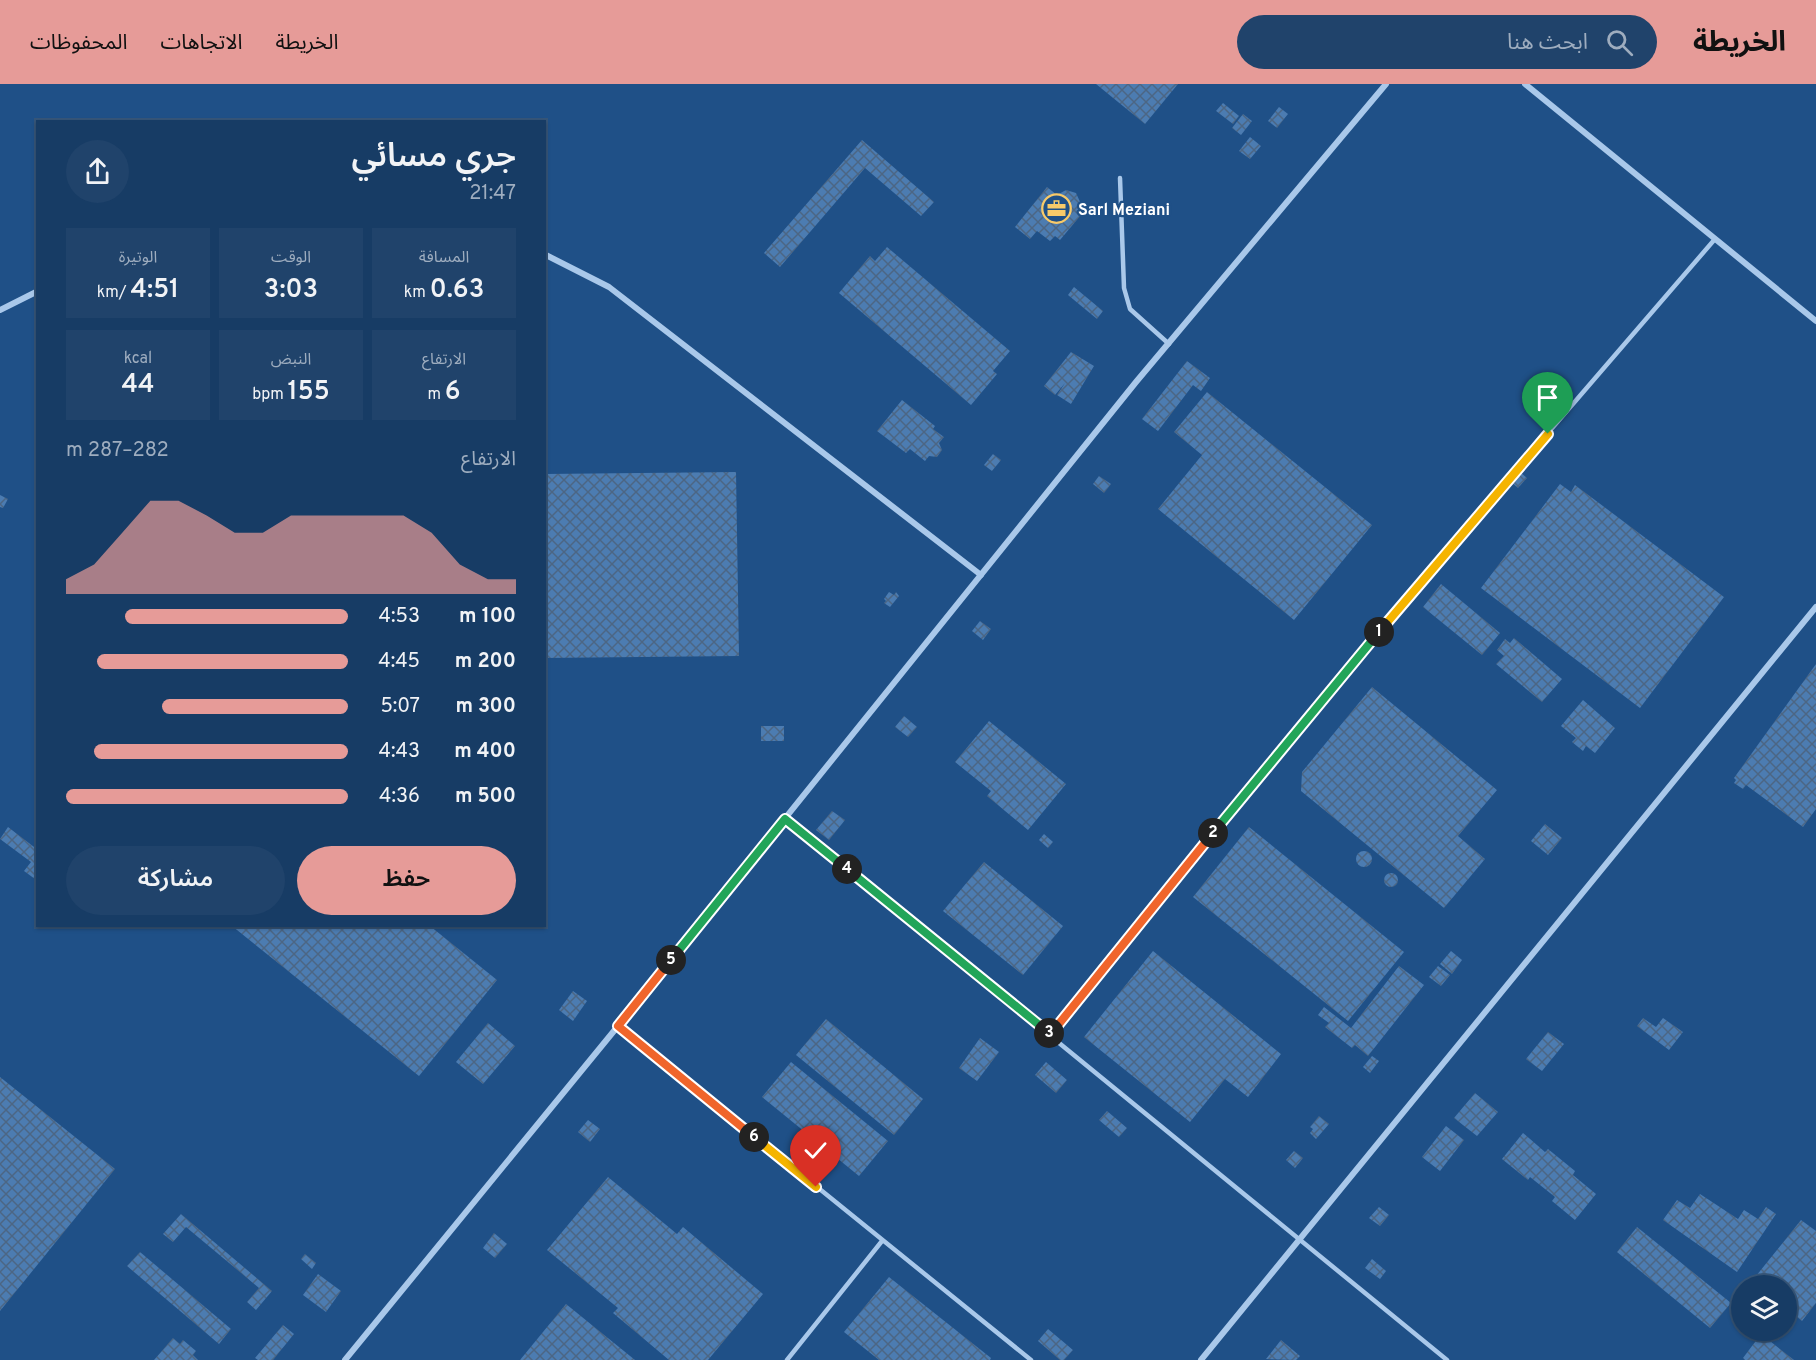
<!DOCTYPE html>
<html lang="ar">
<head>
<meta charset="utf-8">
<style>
	:root { --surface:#173c65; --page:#20436b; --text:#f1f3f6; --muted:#9eadbf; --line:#365679; --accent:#e69b98 }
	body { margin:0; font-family:Overpass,"Noto Sans Arabic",sans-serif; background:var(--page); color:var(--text); direction:rtl; height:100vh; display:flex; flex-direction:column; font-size:22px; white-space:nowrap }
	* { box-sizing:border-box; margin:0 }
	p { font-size:20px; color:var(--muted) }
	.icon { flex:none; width:33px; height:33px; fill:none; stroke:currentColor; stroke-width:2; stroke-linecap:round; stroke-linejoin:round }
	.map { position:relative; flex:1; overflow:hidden; direction:ltr }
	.details { position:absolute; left:36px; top:36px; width:510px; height:807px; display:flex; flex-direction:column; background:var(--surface); border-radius:0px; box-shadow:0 2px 4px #0004,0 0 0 2px var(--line); direction:rtl }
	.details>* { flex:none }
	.fabs { position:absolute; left:1731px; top:1191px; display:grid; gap:12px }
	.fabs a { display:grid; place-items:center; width:66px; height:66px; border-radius:50%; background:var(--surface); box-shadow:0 2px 4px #0004,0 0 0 2px var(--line); font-size:30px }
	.pin { position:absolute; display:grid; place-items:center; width:51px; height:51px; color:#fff; margin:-62px -26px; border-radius:50% 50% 50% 0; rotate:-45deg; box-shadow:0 0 6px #0007 }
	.pin .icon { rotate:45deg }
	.km { position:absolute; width:30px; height:30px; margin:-15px; border-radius:50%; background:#222; color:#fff; font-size:16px; line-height:30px; text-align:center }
	.round { display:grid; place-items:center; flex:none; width:63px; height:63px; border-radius:32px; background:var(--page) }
	.overview { display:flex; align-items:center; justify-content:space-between; height:102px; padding:0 30px }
	h1 { font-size:33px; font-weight:600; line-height:45px }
	.figures { display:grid; grid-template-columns:repeat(3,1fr); gap:9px; height:102px; padding:6px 30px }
	.figures div { display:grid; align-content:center; border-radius:0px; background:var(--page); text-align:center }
	.figures b { font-size:26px; font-weight:600 }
	.figures small { font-size:16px; font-weight:400 }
	.figures p { font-size:16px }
	.chart { height:168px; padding:12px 30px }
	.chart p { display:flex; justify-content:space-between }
	.chart svg { width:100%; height:108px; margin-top:6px; fill:var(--accent); opacity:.7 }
	.action { display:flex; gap:12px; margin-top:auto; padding:12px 30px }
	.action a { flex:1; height:69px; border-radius:36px; background:var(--accent); color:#111; font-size:24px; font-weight:600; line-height:69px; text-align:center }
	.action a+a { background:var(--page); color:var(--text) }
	ul { padding:0 30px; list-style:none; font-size:20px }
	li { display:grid; grid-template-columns:96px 72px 1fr; align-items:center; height:45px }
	li i { height:15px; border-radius:8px; background:var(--accent) }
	header { display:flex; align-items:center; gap:36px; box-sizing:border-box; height:84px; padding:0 30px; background:var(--accent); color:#111 }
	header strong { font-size:28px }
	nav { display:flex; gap:33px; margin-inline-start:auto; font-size:21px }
	.search { width:420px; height:54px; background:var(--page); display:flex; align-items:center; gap:15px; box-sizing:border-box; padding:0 21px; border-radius:33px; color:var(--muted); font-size:22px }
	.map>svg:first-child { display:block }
	.building { fill:url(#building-cross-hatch) }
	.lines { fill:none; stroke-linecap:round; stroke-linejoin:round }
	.lane { stroke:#a9c8ea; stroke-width:4.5 }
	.street { stroke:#a9c8ea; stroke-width:6 }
	.split-1-casing { stroke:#fff; stroke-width:12 }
	.split-2-casing { stroke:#fff; stroke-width:12 }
	.split-3-casing { stroke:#fff; stroke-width:12 }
	.split-4-casing { stroke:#fff; stroke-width:12 }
	.split-5-casing { stroke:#fff; stroke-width:12 }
	.split-6-casing { stroke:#fff; stroke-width:12 }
	.split-7-casing { stroke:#fff; stroke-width:12 }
	.split-1 { stroke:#f5b400; stroke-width:8 }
	.split-2 { stroke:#22a559; stroke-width:8 }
	.split-3 { stroke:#f0652b; stroke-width:8 }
	.split-4 { stroke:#22a559; stroke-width:8 }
	.split-5 { stroke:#22a559; stroke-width:8 }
	.split-6 { stroke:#f0652b; stroke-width:8 }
	.split-7 { stroke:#f5b400; stroke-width:8 }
	.labels { text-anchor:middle; stroke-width:4.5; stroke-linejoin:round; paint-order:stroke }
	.poi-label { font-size:16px; font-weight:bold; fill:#fff; stroke:#1f5087; text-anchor:start }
</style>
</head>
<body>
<header>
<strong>الخريطة</strong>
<div class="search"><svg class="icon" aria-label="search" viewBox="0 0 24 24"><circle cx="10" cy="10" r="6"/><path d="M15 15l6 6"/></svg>ابحث هنا</div>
<nav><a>الخريطة</a><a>الاتجاهات</a><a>المحفوظات</a></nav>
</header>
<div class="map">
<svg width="1816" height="1276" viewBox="0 0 1816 1276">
	<defs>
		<pattern id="building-cross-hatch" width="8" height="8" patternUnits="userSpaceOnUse" patternTransform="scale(1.5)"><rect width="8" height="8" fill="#4c7cb1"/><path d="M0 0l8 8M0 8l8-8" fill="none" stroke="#4c6684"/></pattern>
	</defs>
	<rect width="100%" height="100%" fill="#1f5087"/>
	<g class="building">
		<polygon points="1096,0 1178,0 1145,40"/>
		<polygon points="1223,19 1239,32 1233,40 1216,27"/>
		<polygon points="1279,23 1288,30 1277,44 1268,37"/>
		<polygon points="1243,30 1252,37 1241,51 1232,44"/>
		<polygon points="1250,53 1261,62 1250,75 1239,67"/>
		<polygon points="862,56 934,118 921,132 865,84 780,183 764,169"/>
		<polygon points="1047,103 1057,111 1066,106 1076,109 1081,120 1078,128 1081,131 1060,156 1055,152 1050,157 1037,147 1030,155 1015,143"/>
		<polygon points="887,163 1010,267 993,287 997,290 971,321 839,209 870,172 875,177"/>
		<polygon points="1074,203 1103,227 1097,235 1068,211"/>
		<polygon points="1071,268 1094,282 1071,320 1057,311 1065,299 1055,311 1044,302"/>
		<polygon points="1187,277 1210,294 1201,307 1193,301 1158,347 1142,335"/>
		<polygon points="1207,308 1372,441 1294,536 1158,425 1202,371 1174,348"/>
		<polygon points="902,316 935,342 933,345 944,353 939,359 942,366 937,373 929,372 925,377 910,365 906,369 877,347"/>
		<polygon points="993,370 1001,376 992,387 984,381"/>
		<polygon points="736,388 739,572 544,574 544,390"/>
		<polygon points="1520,388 1527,394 1518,404 1511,398"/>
		<polygon points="1099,392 1111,400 1104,409 1093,400"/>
		<polygon points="1560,400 1571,408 1575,401 1724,513 1640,624 1481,504"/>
		<polygon points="0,411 8,415 3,424 0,423"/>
		<polygon points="1441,500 1500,549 1482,571 1423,523"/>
		<polygon points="889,508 894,511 896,508 899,512 890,523 884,519 886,517 884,515"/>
		<polygon points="980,537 991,545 983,556 972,547"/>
		<polygon points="1514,554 1562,595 1542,618 1496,580 1504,572 1497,566 1505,555 1510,559"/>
		<polygon points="1816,580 1816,725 1803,743 1746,701 1743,705 1734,699 1736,696 1734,694"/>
		<polygon points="1372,603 1497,706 1458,752 1485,775 1444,824 1301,707 1302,688"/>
		<polygon points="1583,616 1615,644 1595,669 1586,662 1583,667 1572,658 1576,654 1561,642"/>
		<polygon points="904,632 917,643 908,653 895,643"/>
		<polygon points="989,637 1066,700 1028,746 987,712 991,707 955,678"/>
		<rect x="761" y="642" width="23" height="15"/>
		<polygon points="832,727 845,736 829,756 816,746"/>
		<polygon points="1545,740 1562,754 1548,771 1531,757"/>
		<polygon points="8,743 38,766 38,792 35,795 24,787 31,778 0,755"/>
		<polygon points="1249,743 1404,868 1348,937 1193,813"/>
		<polygon points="1044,750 1053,758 1048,764 1039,756"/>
		<circle cx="1364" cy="775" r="8"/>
		<polygon points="984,778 1063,842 1023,891 943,827"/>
		<circle cx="1391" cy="796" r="7"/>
		<polygon points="232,842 430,842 497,896 419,992"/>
		<polygon points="1153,867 1281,970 1248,1013 1225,995 1190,1038 1084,953"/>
		<polygon points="1451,867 1462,876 1452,890 1440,880"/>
		<polygon points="1399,882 1424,901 1368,972 1355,961 1352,964 1325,943 1329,939 1318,931 1324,923 1351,944"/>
		<polygon points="1438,882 1450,891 1441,902 1429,893"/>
		<polygon points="573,907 587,917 573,937 559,926"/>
		<polygon points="1643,934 1656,943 1663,934 1683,948 1669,966 1637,942"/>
		<polygon points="826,935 923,1015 894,1051 796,971"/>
		<polygon points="488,939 515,962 483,1000 456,978"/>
		<polygon points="1548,948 1564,960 1542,987 1526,975"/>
		<polygon points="980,954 999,968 977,997 959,984"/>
		<polygon points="1372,972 1379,977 1370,989 1363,983"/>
		<polygon points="791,978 888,1057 859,1092 762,1013"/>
		<polygon points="1046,978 1067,996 1056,1009 1035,991"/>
		<polygon points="0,993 115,1085 0,1227"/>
		<polygon points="1475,1009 1498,1028 1477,1052 1454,1034"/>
		<polygon points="1107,1027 1127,1044 1119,1053 1099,1036"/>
		<polygon points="1319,1032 1329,1040 1316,1055 1310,1049 1313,1045 1310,1043"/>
		<polygon points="588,1036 600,1045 590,1058 578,1048"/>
		<polygon points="1446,1042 1464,1056 1440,1087 1422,1073"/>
		<polygon points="1523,1049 1545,1068 1548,1065 1575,1087 1573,1091 1596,1110 1575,1136 1552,1117 1555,1113 1530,1093 1528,1096 1502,1075"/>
		<polygon points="1294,1067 1303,1074 1295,1084 1286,1076"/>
		<polygon points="608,1093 677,1150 683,1143 763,1210 708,1276 669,1276 613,1229 618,1224 547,1166"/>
		<polygon points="1700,1110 1738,1135 1744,1126 1758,1135 1766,1123 1776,1130 1737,1188 1663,1136 1677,1116 1690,1124"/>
		<polygon points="1379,1123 1389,1131 1380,1142 1369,1134"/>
		<polygon points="181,1130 272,1207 256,1226 247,1218 259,1204 186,1143 173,1158 163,1150"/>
		<polygon points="1801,1136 1816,1147 1816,1219 1802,1237 1786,1224 1786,1202 1758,1202 1752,1197"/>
		<polygon points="1637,1143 1731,1219 1710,1244 1617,1168"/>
		<polygon points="494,1149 507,1160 495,1174 483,1164"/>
		<polygon points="140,1168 231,1245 219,1260 127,1182"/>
		<polygon points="305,1170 316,1179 312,1185 301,1175"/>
		<polygon points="1372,1175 1386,1187 1380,1195 1365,1184"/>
		<polygon points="318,1190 341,1207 326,1228 303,1211"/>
		<polygon points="889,1193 991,1274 990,1276 879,1276 844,1248"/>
		<polygon points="566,1220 635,1276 520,1276"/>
		<polygon points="283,1241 294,1250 273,1276 258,1276 255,1274"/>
		<polygon points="1048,1245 1073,1266 1064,1276 1060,1276 1038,1257"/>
		<polygon points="1761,1250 1794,1276 1745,1276 1743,1274"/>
		<polygon points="173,1254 180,1260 183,1256 196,1267 193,1271 198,1276 154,1276"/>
		<polygon points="1281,1256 1300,1272 1296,1276 1266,1275"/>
	</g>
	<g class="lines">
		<g class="lane">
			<polyline points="1120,94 1124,204 1130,225 1169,260"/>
			<polyline points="785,735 1447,1276"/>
			<polyline points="618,942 1031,1276"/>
			<polyline points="1050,951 1241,714 1436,479 1715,155"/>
			<polyline points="787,1276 882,1157"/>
		</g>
		<g class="street">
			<polyline points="1525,0 1816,237"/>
			<polyline points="544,170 609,203 981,491"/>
			<polyline points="0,226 38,207"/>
			<polyline points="345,1276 618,942 1136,298 1386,0"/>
			<polyline points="1201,1276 1816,523"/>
		</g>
	</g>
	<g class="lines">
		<defs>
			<polyline id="split-1" points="1379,548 1548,350"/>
			<polyline id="split-2" points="1213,749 1379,548"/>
			<polyline id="split-3" points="1049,949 1050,951 1213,749"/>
			<polyline id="split-4" points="847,785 1049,949"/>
			<polyline id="split-5" points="671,876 785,735 847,785"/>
			<polyline id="split-6" points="671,876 618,942 754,1053"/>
			<polyline id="split-7" points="754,1053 816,1103"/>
		</defs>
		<use href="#split-1" class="split-1-casing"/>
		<use href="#split-2" class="split-2-casing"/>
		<use href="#split-3" class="split-3-casing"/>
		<use href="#split-4" class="split-4-casing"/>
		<use href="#split-5" class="split-5-casing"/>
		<use href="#split-6" class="split-6-casing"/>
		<use href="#split-7" class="split-7-casing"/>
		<use href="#split-1" class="split-1"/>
		<use href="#split-2" class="split-2"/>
		<use href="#split-3" class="split-3"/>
		<use href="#split-4" class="split-4"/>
		<use href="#split-5" class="split-5"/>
		<use href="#split-6" class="split-6"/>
		<use href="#split-7" class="split-7"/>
	</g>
	<defs>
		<symbol id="office-ring" viewBox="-11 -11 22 22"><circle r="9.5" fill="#1f5087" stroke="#f8ca69" stroke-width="1.5"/><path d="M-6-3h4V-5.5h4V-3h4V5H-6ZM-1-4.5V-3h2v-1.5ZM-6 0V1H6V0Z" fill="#f8ca69"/></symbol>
	</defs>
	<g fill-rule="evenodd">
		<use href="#office-ring" x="1040" y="108" width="33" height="33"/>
	</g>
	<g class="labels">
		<g class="poi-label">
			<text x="1078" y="131">Sarl Meziani</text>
		</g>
	</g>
</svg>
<div class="fabs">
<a><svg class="icon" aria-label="layers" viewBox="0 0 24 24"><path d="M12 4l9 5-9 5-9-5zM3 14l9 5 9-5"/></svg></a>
</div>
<div class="pin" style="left:1548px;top:350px;background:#1e9e55"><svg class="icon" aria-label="arrive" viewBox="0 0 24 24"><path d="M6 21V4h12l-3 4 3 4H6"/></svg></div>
<div class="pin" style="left:816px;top:1103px;background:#d93025"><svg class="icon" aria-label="check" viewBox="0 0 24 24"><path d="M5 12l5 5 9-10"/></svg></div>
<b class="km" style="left:1379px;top:548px">1</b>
<b class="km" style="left:1213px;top:749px">2</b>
<b class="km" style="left:1049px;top:949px">3</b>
<b class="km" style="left:847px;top:785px">4</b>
<b class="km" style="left:671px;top:876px">5</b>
<b class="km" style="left:754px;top:1053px">6</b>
<section class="details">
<div class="overview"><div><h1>جري مسائي</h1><p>21:47</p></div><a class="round"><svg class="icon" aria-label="share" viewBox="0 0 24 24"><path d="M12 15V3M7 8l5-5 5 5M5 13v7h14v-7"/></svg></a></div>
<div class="figures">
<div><p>المسافة</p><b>0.63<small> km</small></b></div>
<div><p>الوقت</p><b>3:03</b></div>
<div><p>الوتيرة</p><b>4:51<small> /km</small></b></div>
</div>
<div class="figures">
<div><p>الارتفاع</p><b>6<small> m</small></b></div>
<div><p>النبض</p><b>155<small> bpm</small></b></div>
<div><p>kcal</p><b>44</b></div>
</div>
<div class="chart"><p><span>الارتفاع</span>282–287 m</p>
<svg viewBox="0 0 160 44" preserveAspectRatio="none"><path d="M0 44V38L10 32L20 19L30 6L40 6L50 12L60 19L70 19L80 12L90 12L100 12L110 12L120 12L130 19L140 32L150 38L160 38V44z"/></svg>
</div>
<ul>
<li><b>100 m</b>4:53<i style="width:79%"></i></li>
<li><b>200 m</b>4:45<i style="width:89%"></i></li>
<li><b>300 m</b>5:07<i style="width:66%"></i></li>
<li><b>400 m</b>4:43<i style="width:90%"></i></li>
<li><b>500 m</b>4:36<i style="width:100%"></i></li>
</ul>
<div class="action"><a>حفظ</a><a>مشاركة</a></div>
</section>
</div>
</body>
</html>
